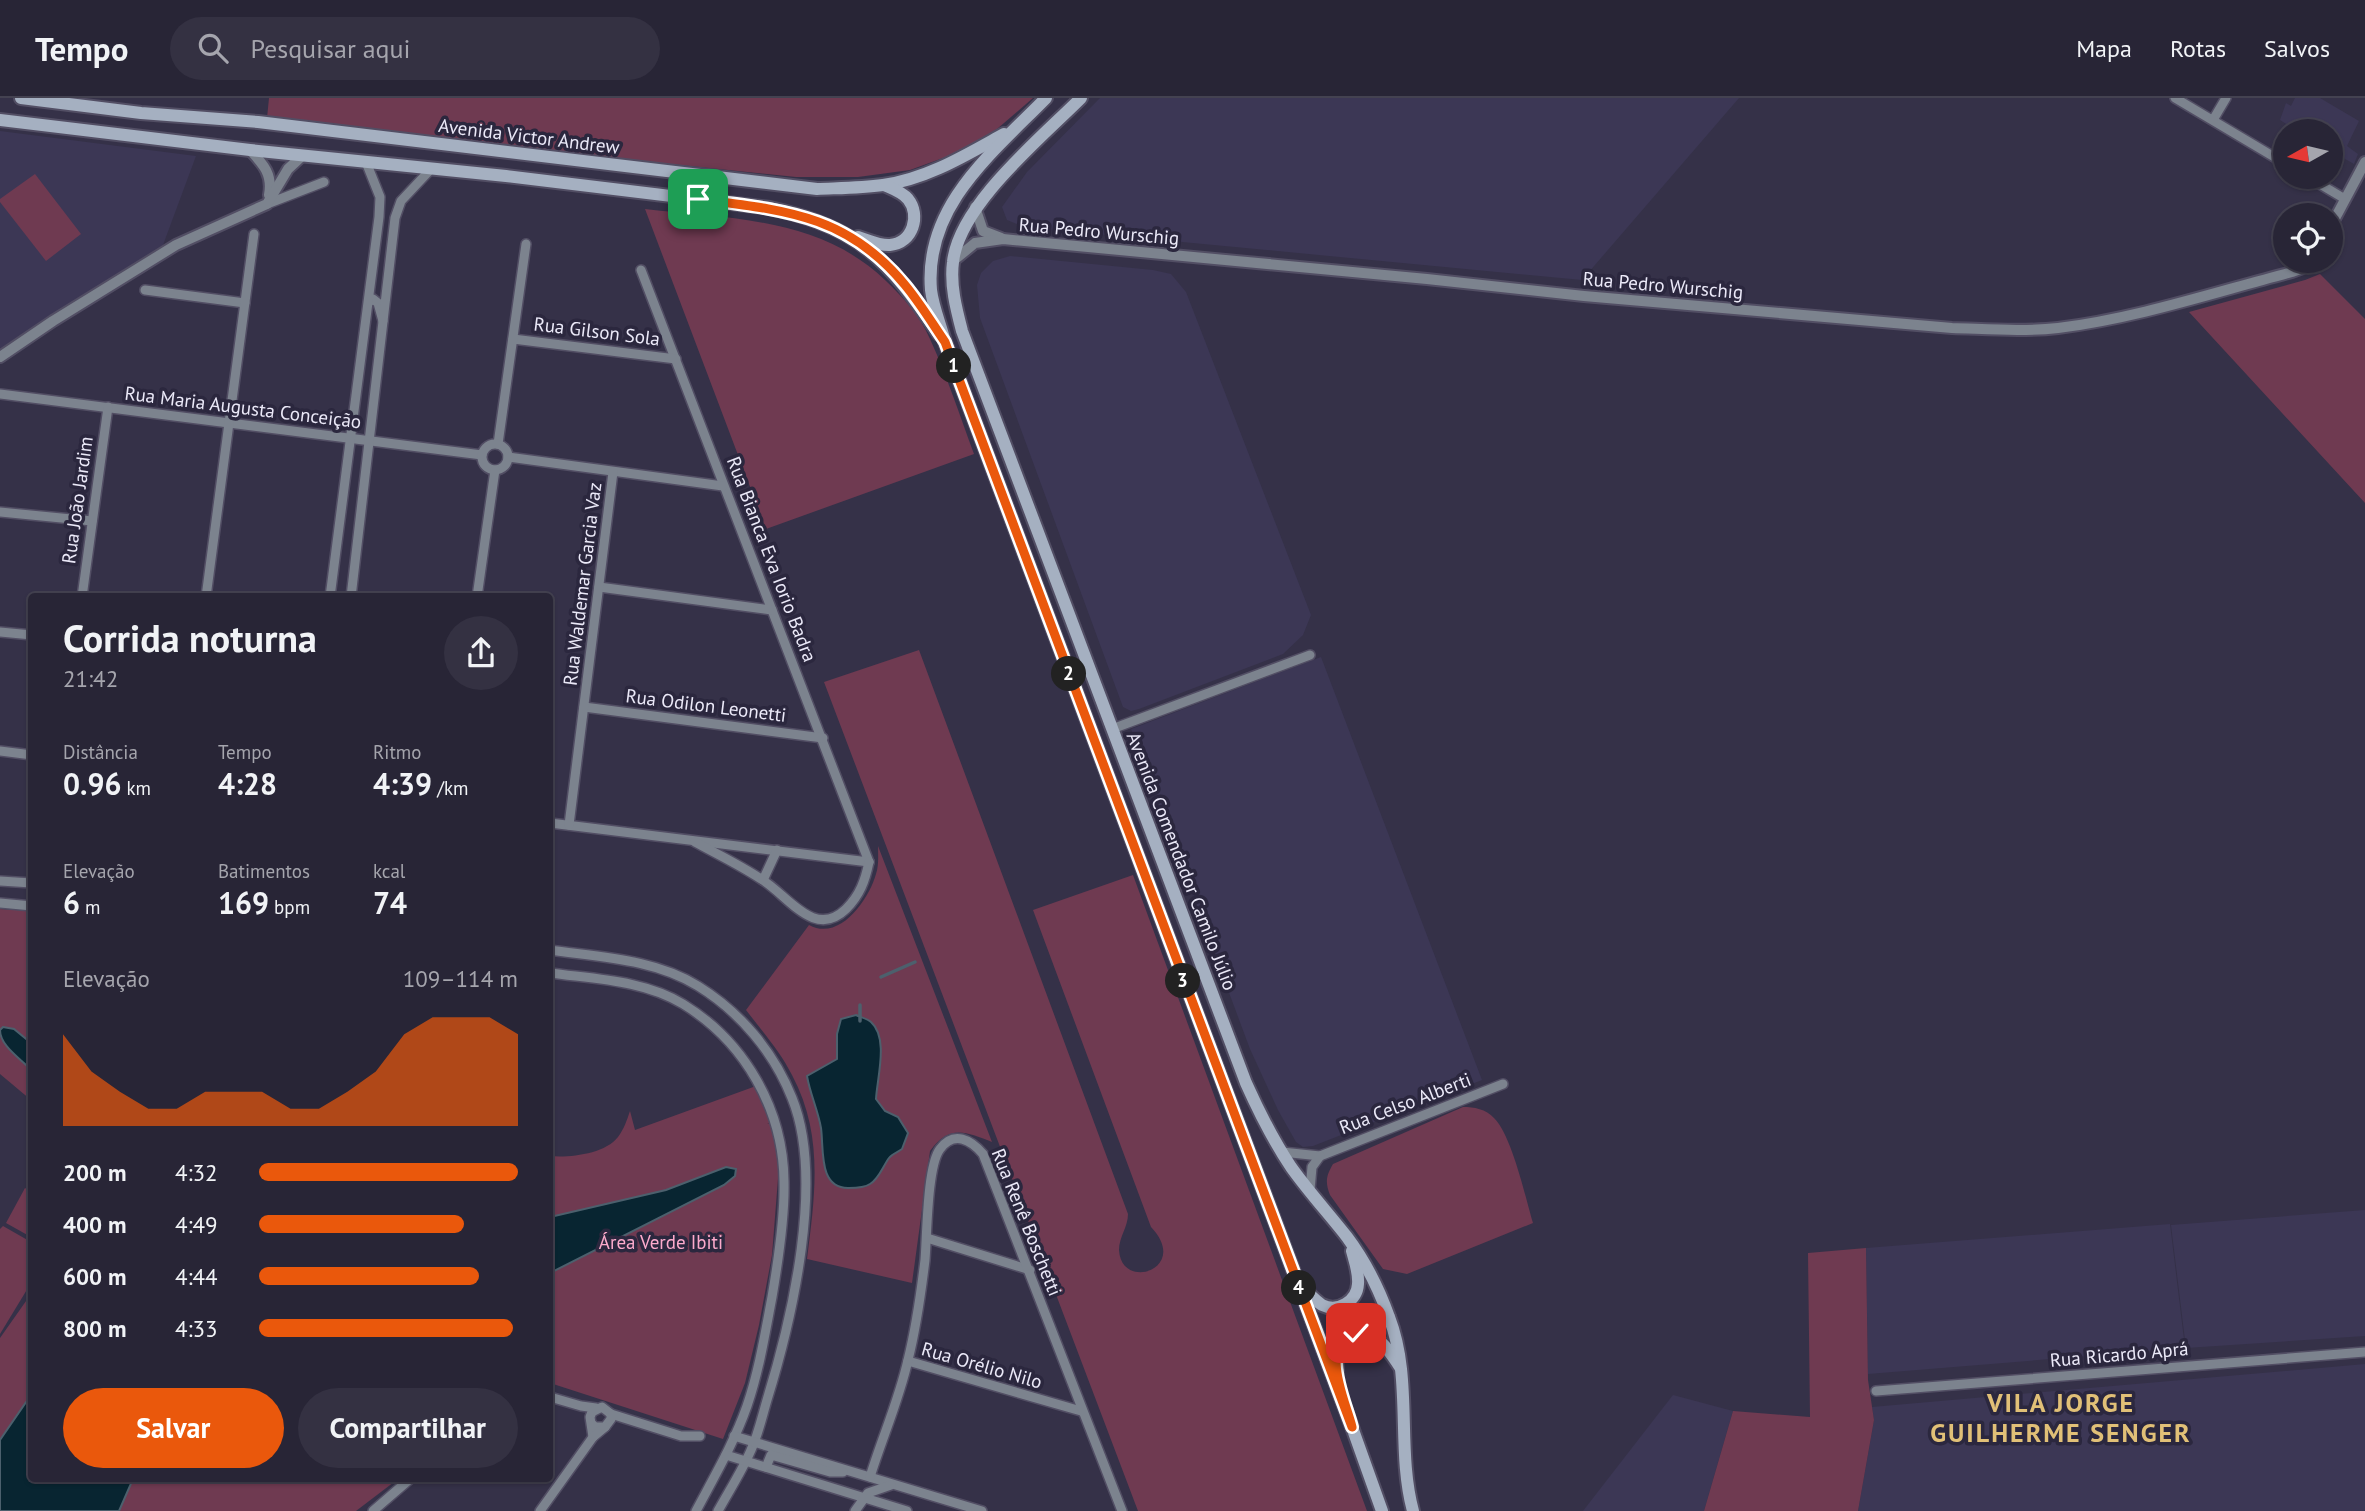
<!DOCTYPE html>
<html lang="pt">
<head>
<meta charset="utf-8">
<style>
	:root { --surface:#282536; --page:#343142; --text:#f1f3f6; --muted:#a5a5ad; --line:#444251; --accent:#ea580c }
	body { margin:0; font-family:"PT Sans",sans-serif; background:var(--page); color:var(--text); height:100vh; display:flex; flex-direction:column; font-size:26px; white-space:nowrap }
	* { box-sizing:border-box; margin:0 }
	p { font-size:23px; color:var(--muted) }
	.icon { flex:none; width:38px; height:38px; fill:none; stroke:currentColor; stroke-width:2; stroke-linecap:round; stroke-linejoin:round }
	.map { position:relative; flex:1; overflow:hidden }
	.sheet { position:absolute; left:28px; top:495px; width:525px; height:889px; display:flex; flex-direction:column; background:var(--surface); border-radius:7px; box-shadow:0 2px 5px #0004,0 0 0 2px var(--line) }
	.sheet>* { flex:none }
	.needle { width:46px; rotate:262deg }
	.controls { position:absolute; left:2273px; top:21px; display:grid; gap:14px }
	.controls a { display:grid; place-items:center; width:70px; height:70px; border-radius:50%; background:var(--surface); box-shadow:0 2px 5px #0004,0 0 0 2px var(--line); font-size:35px }
	.pin { position:absolute; display:grid; place-items:center; width:60px; height:60px; color:#fff; margin:-30px; border-radius:14px; box-shadow:0 4px 10px #0006 }
	.km { position:absolute; width:35px; height:35px; margin:-18px; border-radius:50%; background:#222; color:#fff; font-size:19px; line-height:35px; text-align:center }
	.round { display:grid; place-items:center; flex:none; width:74px; height:74px; border-radius:37px; background:var(--page) }
	.overview { display:flex; align-items:center; justify-content:space-between; height:119px; padding:0 35px }
	h1 { font-size:38px; font-weight:700; line-height:52px }
	.figures { display:grid; grid-template-columns:repeat(3,1fr); gap:10px; height:119px; padding:7px 35px }
	.figures div { display:grid; align-content:center }
	.figures b { font-size:30px; font-weight:700 }
	.figures small { font-size:19px; font-weight:400 }
	.figures p { font-size:19px }
	.chart { height:196px; padding:14px 35px }
	.chart p { display:flex; justify-content:space-between }
	.chart svg { width:100%; height:126px; margin-top:7px; fill:var(--accent); opacity:.7 }
	.cta { display:flex; gap:14px; margin-top:auto; padding:14px 35px }
	.cta a { flex:1; height:80px; border-radius:42px; background:var(--accent); color:#fff; font-size:28px; font-weight:700; line-height:80px; text-align:center }
	.cta a+a { background:var(--page); color:var(--text) }
	ul { padding:0 35px; list-style:none; font-size:23px }
	li { display:grid; grid-template-columns:112px 84px 1fr; align-items:center; height:52px }
	li i { height:18px; border-radius:9px; background:var(--accent) }
	header { display:flex; align-items:center; gap:42px; box-sizing:border-box; height:98px; padding:0 35px; background:var(--surface); border-bottom:2px solid var(--line) }
	header strong { font-size:33px }
	nav { display:flex; gap:38px; margin-inline-start:auto; font-size:24px }
	.search { width:490px; height:63px; background:var(--page); display:flex; align-items:center; gap:18px; box-sizing:border-box; padding:0 24px; border-radius:38px; color:var(--muted); font-size:26px }
	.map>svg:first-child { display:block }
	.built { fill:#3c3755 }
	.green { fill:#6f3a51 }
	.water { fill:#082531; stroke:#4c606d; stroke-width:2 }
	.lines { fill:none; stroke-linecap:round; stroke-linejoin:round }
	.stream { stroke:#4c606d; stroke-width:3.5 }
	.minor-casing { stroke:#524e64; stroke-width:12 }
	.tertiary-casing { stroke:#524e64; stroke-width:14 }
	.secondary-casing { stroke:#524e64; stroke-width:16 }
	.minor { stroke:#7c838e; stroke-width:9 }
	.tertiary { stroke:#7c838e; stroke-width:10 }
	.secondary { stroke:#a5b0c1; stroke-width:12 }
	.route-casing { stroke:#fff; stroke-width:14 }
	.route { stroke:#ea580c; stroke-width:9 }
	.labels { text-anchor:middle; stroke-width:7; stroke-linejoin:round; paint-order:stroke }
	.street-label { font-size:19px; fill:#ebe9f8; stroke:#2b273e }
	.park-label { font-size:19px; fill:#fdaacc; stroke:#2b273e }
	.district-label { font-size:26px; font-weight:bold; letter-spacing:2px; fill:#e1c077; stroke:#2b273e }
</style>
</head>
<body>
<header>
<strong>Tempo</strong>
<div class="search"><svg class="icon" aria-label="search" viewBox="0 0 24 24"><circle cx="10" cy="10" r="6"/><path d="M15 15l6 6"/></svg>Pesquisar aqui</div>
<nav><a>Mapa</a><a>Rotas</a><a>Salvos</a></nav>
</header>
<div class="map">
<svg width="2365" height="1413" viewBox="0 0 2365 1413">
	<rect width="100%" height="100%" fill="#353148"/>
	<g class="built">
		<polygon points="1100,0 1739,0 1582,182 1024,129 1007,122 1002,109 1027,74"/>
		<polygon points="2295,0 2320,0 2359,23 2347,48 2358,56 2354,66 2331,53 2331,33 2298,33 2280,22 2286,5 2291,8"/>
		<polygon points="0,33 196,58 163,147 0,254"/>
		<polygon points="1010,158 1153,172 1171,176 1186,194 1311,517 1303,537 1283,556 1139,611 1131,613 1123,609 980,220 977,187 981,175 993,163"/>
		<polygon points="1321,559 1482,982 1313,1048 1303,1049 1296,1044 1278,1012 1250,951 1131,631"/>
		<polygon points="2365,1112 2365,1238 2186,1250 2171,1127"/>
		<polygon points="2170,1126 2185,1250 1868,1276 1866,1150"/>
		<polygon points="2365,1266 2365,1413 1858,1413 1874,1322 1872,1309"/>
		<polygon points="1673,1297 1733,1313 1704,1413 1583,1413"/>
	</g>
	<g class="green">
		<polygon points="269,0 1033,0 997,31 954,56 910,72 858,79 796,79 565,55 267,20"/>
		<polygon points="35,76 81,136 46,163 0,104 0,101"/>
		<path d="M645,111C731,121 819,119 885,182C903,199 920,218 930,241C947,278 960,318 974,356L766,431Z"/>
		<polygon points="2320,176 2365,221 2365,405 2189,214 2305,182"/>
		<path d="M919,552L1128,1116C1128,1129 1119,1139 1119,1152C1121,1194 1191,1171 1151,1129L1033,812L1133,777L1367,1413H1138L824,584Z"/>
		<path d="M878,748L992,1044C965,1034 950,1026 930,1053L912,1185L807,1161C815,1097 824,1037 792,977C780,953 762,933 746,912L809,827C840,844 869,801 876,776C879,767 878,757 878,748Z"/>
		<polygon points="0,811 31,813 31,1002 0,976"/>
		<path d="M756,988L765,1004L771,1024L767,1026L771,1025L779,1068L772,1157L759,1227L745,1285L723,1341L550,1285V1058C569,1060 605,1056 618,1039C624,1031 627,1022 630,1013L635,1032Z"/>
		<path d="M1463,1009C1474,1009 1486,1011 1494,1020C1512,1038 1525,1098 1533,1125L1407,1176L1383,1171L1330,1097C1325,1084 1326,1078 1333,1066Z"/>
		<polygon points="25,1090 31,1094 31,1139 6,1125"/>
		<polygon points="3,1128 31,1144 31,1185 0,1236 0,1131"/>
		<polygon points="1866,1150 1868,1282 1874,1322 1858,1413 1704,1413 1733,1313 1810,1319 1808,1155"/>
		<polygon points="31,1196 32,1381 398,1381 356,1413 0,1413 0,1240"/>
	</g>
	<g class="water">
		<path d="M856,917C860,919 868,921 871,924C889,940 877,980 876,1001L885,1013L898,1019L908,1035L902,1051C898,1054 892,1056 889,1060C883,1068 879,1081 870,1086C864,1090 856,1090 849,1090C818,1091 824,1051 821,1030C818,1012 810,996 807,978L837,961V936L841,921Z"/>
		<path d="M3,929L14,931L31,945V972C21,961 0,948 0,932Z"/>
		<polygon points="726,1069 736,1071 735,1078 724,1087 550,1175 550,1119 666,1092"/>
		<polygon points="31,1297 32,1381 133,1381 119,1413 0,1413 0,1342"/>
	</g>
	<g class="lines">
		<g class="stream">
			<polyline points="881,879 915,864"/>
			<polyline points="860,907 860,923"/>
		</g>
		<defs>
			<g id="minor">
				<polyline points="2175,0 2286,66"/>
				<polyline points="2213,22 2226,0"/>
				<polyline points="2308,79 2345,101"/>
				<polyline points="267,106 324,84"/>
				<polyline points="641,172 869,764"/>
				<polyline points="145,192 245,205"/>
				<polyline points="369,204 373,201 378,205 383,223"/>
				<polyline points="513,241 676,261"/>
				<polyline points="0,296 482,357"/>
				<polyline points="498,346 526,146"/>
				<circle cx="495" cy="359" r="13"/>
				<polyline points="508,359 723,388"/>
				<polyline points="0,414 92,423"/>
				<polyline points="599,489 772,512"/>
				<polyline points="82,499 108,309"/>
				<polyline points="206,499 254,136"/>
				<polyline points="330,499 379,119 380,99 366,64"/>
				<polyline points="351,499 395,120 401,103 431,71"/>
				<polyline points="477,499 495,372"/>
				<polyline points="0,534 32,537"/>
				<polyline points="584,609 823,640"/>
				<polyline points="1112,631 1310,557"/>
				<polyline points="0,653 32,657"/>
				<polyline points="550,725 869,764"/>
				<polyline points="569,727 613,374"/>
				<path d="M695,744C717,756 740,767 761,781C788,797 814,842 846,811C860,797 865,783 869,764"/>
				<polyline points="763,782 777,752"/>
				<polyline points="0,783 32,785"/>
				<polyline points="0,805 32,808"/>
				<path d="M550,852C599,859 655,861 698,888C740,914 774,954 792,1000C825,1081 792,1221 767,1302C762,1319 758,1337 751,1352C742,1373 729,1393 718,1413"/>
				<path d="M550,875C594,881 644,882 683,906C745,944 783,1011 784,1083C785,1119 778,1164 772,1199C765,1236 759,1273 747,1308C734,1345 714,1379 696,1413"/>
				<polyline points="1282,1054 1320,1058 1503,986"/>
				<polyline points="1310,1092 1312,1069 1320,1058"/>
				<polyline points="927,1140 1030,1172"/>
				<polyline points="908,1263 1081,1313"/>
				<polyline points="1876,1293 2365,1254"/>
				<polyline points="550,1299 581,1308 596,1310"/>
				<polyline points="611,1316 681,1338 700,1338"/>
				<polyline points="591,1325 595,1329 605,1329 611,1321 611,1316 602,1309 592,1314 590,1319 593,1339"/>
				<polyline points="734,1338 982,1413"/>
				<polyline points="726,1357 907,1413"/>
				<polyline points="766,1369 771,1357 830,1374 843,1374"/>
				<path d="M870,1379C882,1340 899,1302 908,1262C916,1230 921,1195 925,1162C927,1138 927,1068 940,1051C954,1032 971,1042 983,1056L1122,1413"/>
				<polyline points="373,1413 410,1381"/>
				<polyline points="540,1413 593,1339 605,1329"/>
				<polyline points="855,1413 868,1395 891,1387"/>
			</g>
			<g id="tertiary">
				<path d="M250,52C263,66 273,76 269,97"/>
				<polyline points="975,109 983,133 1001,140"/>
				<polyline points="2331,128 2365,64"/>
				<path d="M953,163L975,145L1003,141L1427,181L1584,198L1952,230C1987,231 2023,234 2058,230C2138,220 2215,194 2292,174L2303,170L2312,163"/>
				<polyline points="0,259 53,223 176,147 267,106 288,71 303,57"/>
			</g>
			<g id="secondary">
				<path d="M21,0L141,15L258,24L817,91C839,90 861,90 883,87C927,81 966,57 1004,36"/>
				<path d="M1046,0C992,55 924,108 931,192C933,209 941,228 945,244L1352,1329L1382,1413"/>
				<path d="M1081,0C1041,40 959,107 953,164C950,187 956,210 962,233L1246,985C1259,1014 1273,1042 1291,1069C1308,1093 1329,1116 1347,1139C1365,1163 1379,1191 1389,1219C1413,1281 1396,1350 1413,1413"/>
				<path d="M0,22L250,52L506,78L770,110C861,130 888,162 939,236"/>
				<path d="M858,139C868,142 880,148 890,147C913,145 921,117 908,101C902,94 893,91 884,87"/>
				<path d="M1301,1188C1308,1194 1314,1202 1322,1207C1338,1215 1357,1203 1358,1186C1359,1175 1355,1164 1352,1153"/>
				<path d="M1337,1273L1336,1253C1361,1216 1383,1242 1400,1269"/>
			</g>
		</defs>
		<use href="#minor" class="minor-casing"/>
		<use href="#tertiary" class="tertiary-casing"/>
		<use href="#secondary" class="secondary-casing"/>
		<use href="#minor" class="minor"/>
		<use href="#tertiary" class="tertiary"/>
		<use href="#secondary" class="secondary"/>
	</g>
	<g class="lines">
		<defs>
			<path id="route" d="M698,101C783,112 847,116 905,187C920,205 932,225 945,244L1352,1329C1345,1301 1318,1248 1356,1235"/>
		</defs>
		<use href="#route" class="route-casing"/>
		<use href="#route" class="route"/>
	</g>
	<g class="labels">
		<g class="street-label">
			<text transform="translate(529 38) rotate(7)" y="7">Avenida Victor Andrew</text>
			<text transform="translate(1099 133) rotate(5)" y="7">Rua Pedro Wurschig</text>
			<text transform="translate(1663 187) rotate(5)" y="7">Rua Pedro Wurschig</text>
			<text transform="translate(597 233) rotate(7)" y="7">Rua Gilson Sola</text>
			<text transform="translate(243 309) rotate(7)" y="7">Rua Maria Augusta Conceição</text>
			<text transform="translate(77 402) rotate(-82)" y="7">Rua João Jardim</text>
			<text transform="translate(772 461) rotate(69)" y="7">Rua Bianca Eva Iorio Badra</text>
			<text transform="translate(582 486) rotate(-83)" y="7">Rua Waldemar Garcia Vaz</text>
			<text transform="translate(706 607) rotate(7)" y="7">Rua Odilon Leonetti</text>
			<text transform="translate(1182 763) rotate(69)" y="7">Avenida Comendador Camilo Júlio</text>
			<text transform="translate(1405 1005) rotate(-21)" y="7">Rua Celso Alberti</text>
			<text transform="translate(1027 1124) rotate(68)" y="7">Rua Renê Boschetti</text>
			<text transform="translate(2119 1256) rotate(-5)" y="7">Rua Ricardo Aprá</text>
			<text transform="translate(982 1267) rotate(16)" y="7">Rua Orélio Nilo</text>
		</g>
		<g class="park-label">
			<text x="661" y="1151">Área Verde Ibiti</text>
		</g>
		<g class="district-label">
			<text x="2061" y="1314">VILA JORGE<tspan x="2061" dy="30">GUILHERME SENGER</tspan></text>
		</g>
	</g>
</svg>
<div class="controls">
<a><svg class="needle" viewBox="-14 -14 28 28"><path d="M0-13l5 13h-10z" fill="#e53935"/><path d="M0 13l5-13h-10z" fill="#a5a5ad"/></svg></a>
<a><svg class="icon" aria-label="locate" viewBox="0 0 24 24"><circle cx="12" cy="12" r="6"/><path d="M12 2v4M12 18v4M2 12h4M18 12h4"/></svg></a>
</div>
<div class="pin" style="left:698px;top:101px;background:#1e9e55"><svg class="icon" aria-label="arrive" viewBox="0 0 24 24"><path d="M6 21V4h12l-3 4 3 4H6"/></svg></div>
<div class="pin" style="left:1356px;top:1235px;background:#d93025"><svg class="icon" aria-label="check" viewBox="0 0 24 24"><path d="M5 12l5 5 9-10"/></svg></div>
<b class="km" style="left:954px;top:268px">1</b>
<b class="km" style="left:1069px;top:576px">2</b>
<b class="km" style="left:1183px;top:883px">3</b>
<b class="km" style="left:1299px;top:1190px">4</b>
<section class="sheet">
<div class="overview"><div><h1>Corrida noturna</h1><p>21:42</p></div><a class="round"><svg class="icon" aria-label="share" viewBox="0 0 24 24"><path d="M12 15V3M7 8l5-5 5 5M5 13v7h14v-7"/></svg></a></div>
<div class="figures">
<div><p>Distância</p><b>0.96<small> km</small></b></div>
<div><p>Tempo</p><b>4:28</b></div>
<div><p>Ritmo</p><b>4:39<small> /km</small></b></div>
</div>
<div class="figures">
<div><p>Elevação</p><b>6<small> m</small></b></div>
<div><p>Batimentos</p><b>169<small> bpm</small></b></div>
<div><p>kcal</p><b>74</b></div>
</div>
<div class="chart"><p><span>Elevação</span>109–114 m</p>
<svg viewBox="0 0 160 44" preserveAspectRatio="none"><path d="M0 44V12L10 25L20 32L30 38L40 38L50 32L60 32L70 32L80 38L90 38L100 32L110 25L120 12L130 6L140 6L150 6L160 12V44z"/></svg>
</div>
<ul>
<li><b>200 m</b>4:32<i style="width:100%"></i></li>
<li><b>400 m</b>4:49<i style="width:79%"></i></li>
<li><b>600 m</b>4:44<i style="width:85%"></i></li>
<li><b>800 m</b>4:33<i style="width:98%"></i></li>
</ul>
<div class="cta"><a>Salvar</a><a>Compartilhar</a></div>
</section>
</div>
</body>
</html>
